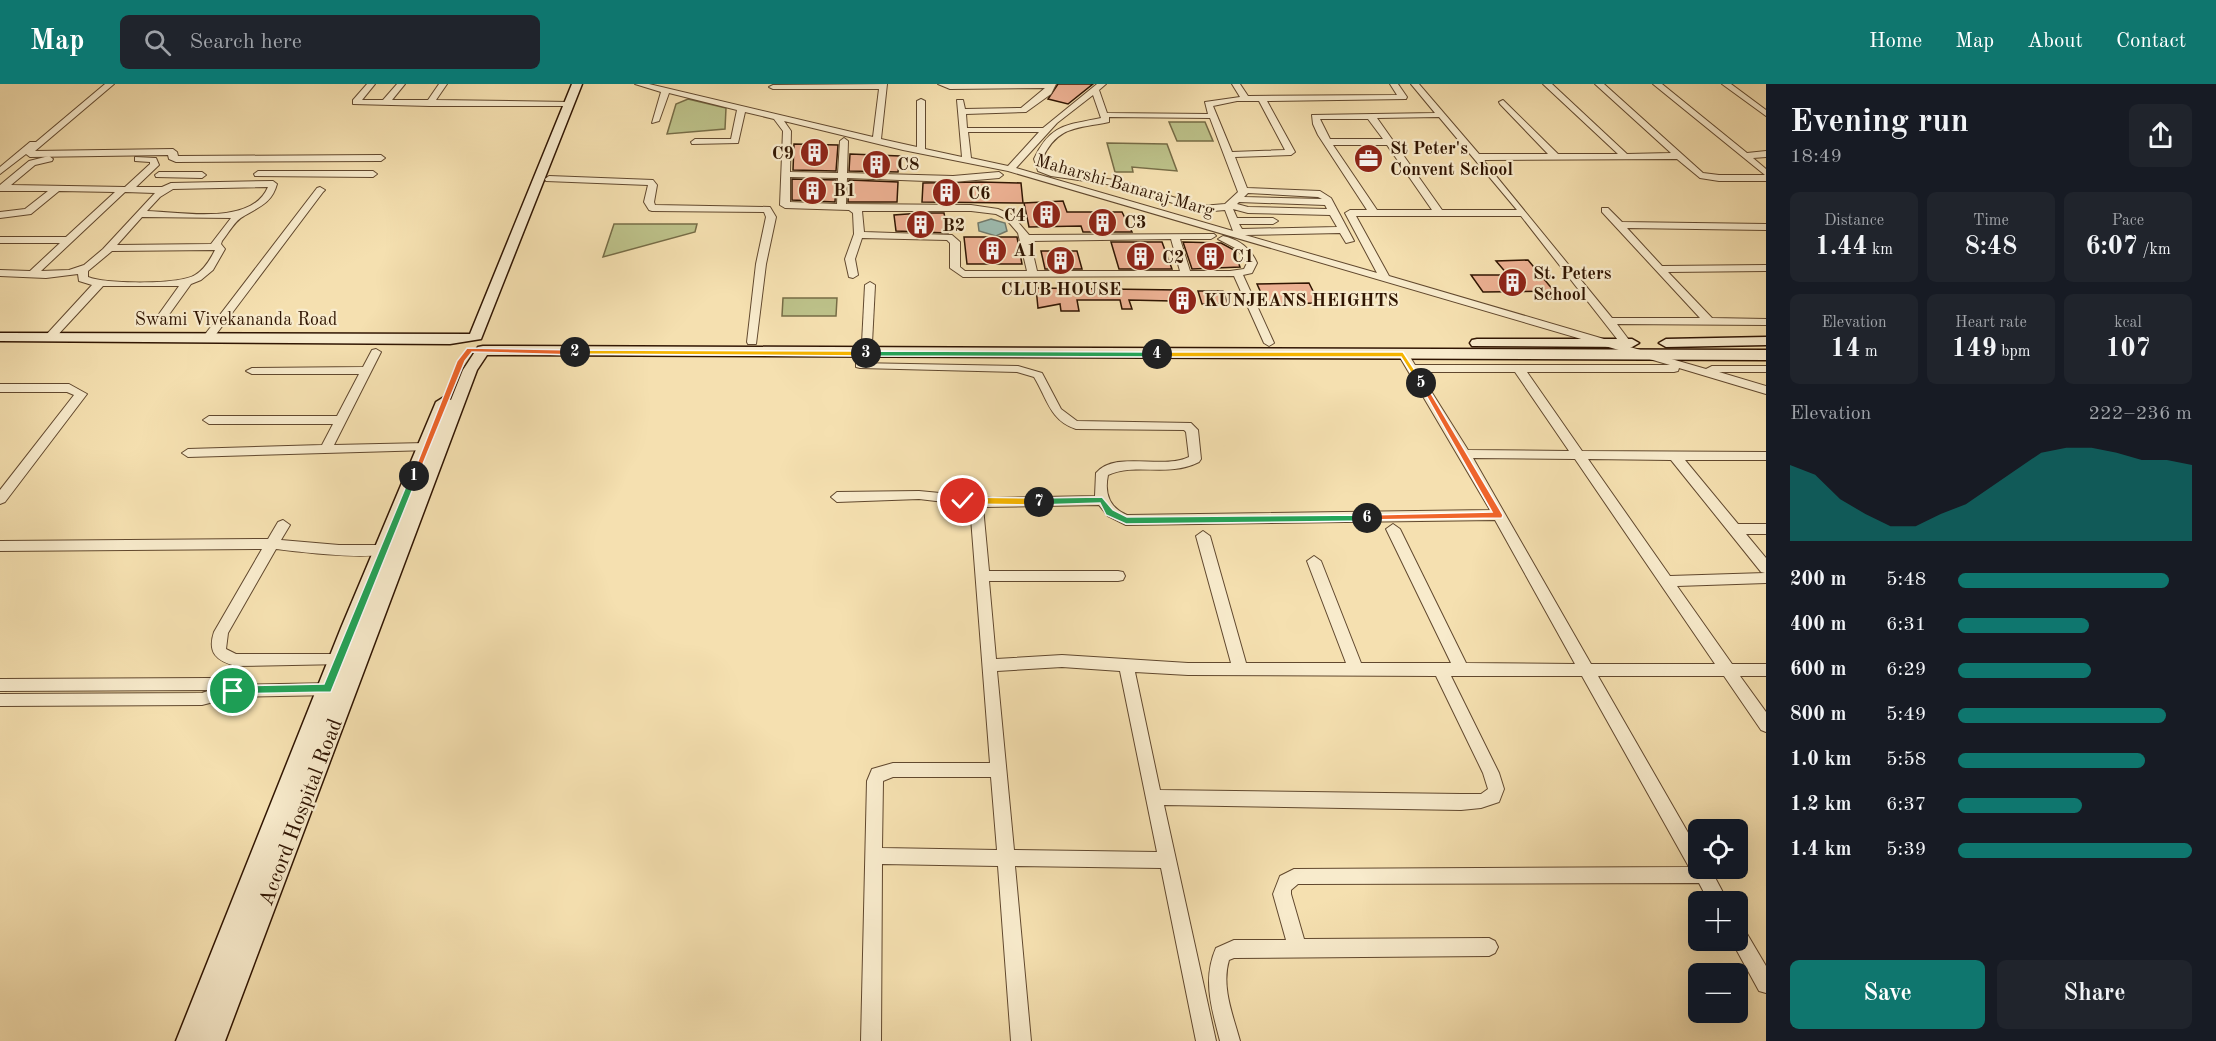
<!DOCTYPE html>
<html lang="en">
<head>
<meta charset="utf-8">
<style>
	:root { --surface:#171b24; --page:#20242c; --text:#f1f3f6; --muted:#9ea1a6; --accent:#0f766e }
	body { margin:0; font-family:"Old Standard TT",serif; background:var(--page); color:var(--text); height:100vh; display:flex; flex-direction:column; font-size:22px; white-space:nowrap }
	* { box-sizing:border-box; margin:0 }
	p { font-size:20px; color:var(--muted) }
	.icon { flex:none; width:33px; height:33px; fill:none; stroke:currentColor; stroke-width:2; stroke-linecap:round; stroke-linejoin:round }
	.map { position:relative; flex:1; overflow:hidden }
	.sheet { display:flex; flex-direction:column; background:var(--surface); width:450px }
	.sheet>* { flex:none }
	.controls { position:absolute; left:1688px; top:735px; display:grid; gap:12px }
	.controls a { display:grid; place-items:center; width:60px; height:60px; border-radius:9px; background:var(--surface); box-shadow:0 6px 24px #0002; font-size:30px }
	.pin { position:absolute; display:grid; place-items:center; width:51px; height:51px; color:#fff; margin:-26px; border:3px solid #fff; border-radius:50%; box-shadow:0 2px 6px #0007 }
	.km { position:absolute; width:30px; height:30px; margin:-15px; border-radius:50%; background:#222; color:#fff; font-size:16px; line-height:30px; text-align:center }
	.round { display:grid; place-items:center; flex:none; width:63px; height:63px; border-radius:9px; background:var(--page) }
	.headline { display:flex; align-items:center; justify-content:space-between; height:102px; padding:0 24px }
	h1 { font-size:33px; font-weight:700; line-height:45px }
	.metrics { display:grid; grid-template-columns:repeat(3,1fr); gap:9px; height:102px; padding:6px 24px }
	.metrics div { display:grid; align-content:center; border-radius:9px; background:var(--page); text-align:center }
	.metrics b { font-size:26px; font-weight:700 }
	.metrics small { font-size:16px; font-weight:400 }
	.metrics p { font-size:16px }
	.chart { height:168px; padding:12px 24px }
	.chart p { display:flex; justify-content:space-between }
	.chart svg { width:100%; height:108px; margin-top:6px; fill:var(--accent); opacity:.7 }
	.button { display:flex; gap:12px; margin-top:auto; padding:12px 24px }
	.button a { flex:1; height:69px; border-radius:9px; background:var(--accent); color:#fff; font-size:24px; font-weight:700; line-height:69px; text-align:center }
	.button a+a { background:var(--page); color:var(--text) }
	ul { padding:0 24px; list-style:none; font-size:20px }
	li { display:grid; grid-template-columns:96px 72px 1fr; align-items:center; height:45px }
	li i { height:15px; border-radius:8px; background:var(--accent) }
	header { display:flex; align-items:center; gap:36px; box-sizing:border-box; height:84px; padding:0 30px; background:var(--accent); color:#fff }
	header strong { font-size:28px }
	nav { display:flex; gap:33px; margin-inline-start:auto; font-size:21px }
	.search { width:420px; height:54px; background:var(--page); display:flex; align-items:center; gap:15px; box-sizing:border-box; padding:0 21px; border-radius:9px; color:var(--muted); font-size:22px }
	main { display:flex; flex:1; min-height:0 }
	.map>svg:first-child { display:block }
	.green { fill:#bdc28a; stroke:#766c46; stroke-width:1.5 }
	.water { fill:#9dbcb1; stroke:#71796b; stroke-width:1.5 }
	.building { fill:#edb193; stroke:#301502; stroke-width:1.5 }
	.lines { fill:none; stroke-linecap:round; stroke-linejoin:round }
	.street-casing { stroke:#61482e; stroke-width:2 }
	.secondary-casing { stroke:#301502; stroke-width:3 }
	.street { fill:#f8ebcc; fill-rule:evenodd }
	.secondary { fill:#f8ebcc; fill-rule:evenodd }
	.split-1 { fill:#22a559; stroke:#fff; stroke-width:1.5 }
	.split-2 { fill:#f0652b; stroke:#fff; stroke-width:1.5 }
	.split-3 { fill:#f5b400; stroke:#fff; stroke-width:1.5 }
	.split-4 { fill:#22a559; stroke:#fff; stroke-width:1.5 }
	.split-5 { fill:#f5b400; stroke:#fff; stroke-width:1.5 }
	.split-6 { fill:#f0652b; stroke:#fff; stroke-width:1.5 }
	.split-7 { fill:#22a559; stroke:#fff; stroke-width:1.5 }
	.split-8 { fill:#f5b400; stroke:#fff; stroke-width:1.5 }
	.labels { text-anchor:middle; stroke-width:4.5; stroke-linejoin:round; paint-order:stroke }
	.far-poi-label { font-size:18px; font-weight:bold; fill:#301502; stroke:#f8ebcc; text-anchor:start }
	.far-street-label { font-size:18px; fill:#301502; stroke:#f8ebcc }
	.street-label { font-size:21px; fill:#301502; stroke:#f8ebcc }
</style>
</head>
<body>
<header>
<strong>Map</strong>
<div class="search"><svg class="icon" aria-label="search" viewBox="0 0 24 24"><circle cx="10" cy="10" r="6"/><path d="M15 15l6 6"/></svg>Search here</div>
<nav><a>Home</a><a>Map</a><a>About</a><a>Contact</a></nav>
</header>
<main>
<div class="map">
<svg width="1766" height="957" viewBox="0 0 1766 957">
	<rect width="100%" height="100%" fill="#f5e0b0"/>
	<filter id="stains"><feTurbulence type="fractalNoise" baseFrequency=".00333" numOctaves="4"/><feColorMatrix values="0 0 0 0 .2 0 0 0 0 .09 0 0 0 0 .02 0 0 0 .5 -.17"/></filter>
	<radialGradient id="worn" r=".72"><stop offset=".6" stop-color="#630" stop-opacity="0"/><stop offset="1" stop-color="#630" stop-opacity=".3"/></radialGradient>
	<g class="green">
		<polygon points="688,15 726,24 725,45 667,50 676,20"/>
		<polygon points="1169,38 1205,38 1213,57 1177,57"/>
		<polygon points="1107,59 1167,60 1177,87 1132,83 1133,88 1115,88"/>
		<polygon points="614,140 697,140 695,148 603,173"/>
		<polygon points="783,214 837,214 836,232 782,232"/>
	</g>
	<polygon class="water" points="991,135 1005,139 1007,147 996,152 979,147 978,139"/>
	<g class="building">
		<polygon points="1058,0 1093,0 1068,20 1048,15"/>
		<polygon points="794,60 838,61 836,87 793,86"/>
		<polygon points="850,70 900,72 898,88 849,87"/>
		<polygon points="792,95 836,96 835,118 792,116"/>
		<polygon points="849,96 898,98 897,118 848,118"/>
		<polygon points="981,98 1021,99 1023,119 922,118 923,99"/>
		<polygon points="1063,117 1067,128 1122,128 1132,148 1083,148 1081,142 1029,143 1024,119"/>
		<polygon points="922,129 944,129 948,149 896,147 894,131"/>
		<polygon points="964,153 1017,153 1022,180 967,180"/>
		<polygon points="1111,158 1162,158 1172,185 1119,185"/>
		<polygon points="1183,158 1221,159 1234,166 1240,183 1192,185"/>
		<polygon points="1041,167 1077,167 1082,185 1045,185"/>
		<polygon points="1528,176 1554,207 1483,208 1471,191 1508,191 1496,177"/>
		<polygon points="1309,199 1319,219 1266,220 1257,200"/>
		<polygon points="1036,204 1179,206 1187,228 1175,228 1172,217 1129,216 1132,225 1122,225 1120,216 1077,216 1079,227 1061,227 1060,220 1038,224"/>
		<polygon points="1198,207 1223,207 1228,220 1202,220"/>
	</g>
	<g class="lines">
		<defs>
			<g id="street">
				<polygon points="105,0 114,0 35,67 173,65 177,68 178,72 381,71 385,74 381,77 176,78 169,75 168,71 30,73 26,70 0,90 0,83 30,58 36,58"/>
				<polygon points="367,0 375,0 362,16 383,16 397,0 405,0 392,16 428,16 439,0 447,0 436,16 569,18 573,20 569,22 430,22 353,20 353,16"/>
				<path d="M635,0H649L873,53L879,5H773L769,3L773,1L887,0L881,55L917,63V17L921,15L925,17V65L962,73L957,16H963L965,25L1021,24L1045,4L950,5L938,0H1056L1051,10L1026,28L966,30L967,44H1043L1097,0H1106L1099,6L1107,29L1208,30L1205,18L1240,13L1232,0H1240L1248,12L1397,11L1390,0H1398L1407,13L1406,15L1267,17L1295,68L1291,71L1235,73L1247,104L1320,107L1331,114L1354,157L1346,159L1340,149L1245,151L1377,189L1345,129L1350,126H1367L1318,51L1313,40L1312,31L1435,29L1411,0H1419L1479,70H1548L1500,20L1499,18L1503,16L1558,70H1618L1543,0H1552L1627,70L1671,69L1595,0H1604L1703,89L1719,91H1765L1653,0H1662L1747,69L1766,67V73L1753,74L1766,85V97H1719L1700,94L1677,75L1483,76L1612,234H1700L1602,128V124H1608L1622,138L1766,140V146L1627,144L1662,182L1766,181V187L1668,188L1712,234L1766,235V241L1617,240L1632,260L1630,263L1706,285L1712,282H1766V288H1719L1766,302V310L1679,284L1678,287L1674,288H1527L1582,367L1766,368V376H1685L1738,440H1766V450H1746L1766,474V499L1677,502L1732,580H1766V592H1740L1766,628V648L1761,646L1724,592H1598L1698,766V784H1710L1728,818H1709L1699,799L1298,800L1291,806V810L1304,855L1489,854L1495,857L1498,863L1495,869L1489,872L1234,874L1229,876C1221,903 1233,931 1240,957H1220C1212,925 1202,896 1216,864L1234,856H1286L1273,810L1280,792L1294,785L1689,783L1582,592H1451L1499,689L1504,705L1499,718L1481,724L1461,726L1164,721L1216,957H1196L1161,784L1015,782L1031,957H1011L998,782L882,780L881,957H861L867,697L872,685L893,679H990L970,421L919,415L837,418L831,413L837,408L919,407L992,414L1095,412L1096,389C1115,366 1162,386 1189,373L1186,348L1184,346L1076,345C1050,337 1047,314 1034,293L1017,288L860,284L856,283V279L1018,282L1042,289L1061,325L1077,337L1191,339L1198,346L1201,375L1199,378C1167,394 1137,378 1108,391C1104,410 1110,424 1127,431L1490,426L1398,270L1399,268H1407L1415,281H1670L1008,87L903,66L784,37L791,47L790,88L838,89L840,57L844,54L848,57L847,89L953,92L999,88L1003,91L999,94L953,98L847,94L846,120L971,121L998,125L1012,131L1029,151L1214,150L1216,152L1211,155H1180L1190,187H1230L1244,185L1247,179L1237,165L1218,155L1223,152C1239,156 1250,163 1257,179L1252,189L1243,191L1274,259L1269,262L1264,259L1234,192L963,193L950,184V159L947,156L862,154L855,175L858,191L853,194L849,193L845,175L854,150L853,129L849,126L785,124L780,121L783,47L774,35L745,28L738,59L692,60L691,58L695,55H731L737,26L669,9L659,37L652,39L661,8ZM1093,11L1101,34C1067,41 1050,40 1034,75L1038,87L1051,92L1120,102L1201,128L1225,126L1233,147L1016,84L1057,39ZM1237,17H1259L1285,66L1232,68L1213,22ZM1109,33L1210,34L1238,108L1225,120L1202,122L1121,97L1053,87L1045,83L1042,75C1058,41 1077,45 1109,38ZM1439,33L1517,126H1442L1377,34ZM1320,35H1368L1383,55H1330ZM968,48H1039L1008,82L971,74ZM1333,61H1387L1432,126H1377ZM790,93L838,94L837,120L790,118ZM1248,109L1318,113L1322,115L1244,113ZM1239,118L1325,121L1327,125L1248,123L1237,120ZM1233,125L1248,129L1330,131L1337,143L1242,145L1239,140H1273L1278,137L1273,134H1237ZM862,127H971L996,130L1006,135L1018,149L1027,187H965L960,183V158L952,151L864,148ZM1356,132H1521L1621,260L1389,192ZM1171,155L1180,187H1037L1030,157ZM1419,288H1515L1569,367L1468,366ZM1473,374L1575,375L1715,580H1591ZM1588,375L1671,376L1761,488L1765,489L1670,492ZM1099,421L1108,432L1126,441L1495,436L1575,580L1466,579L1400,445L1393,440L1386,445L1451,579H1361L1321,477L1314,472L1307,477L1346,579H1246L1210,452L1203,447L1196,452L1231,579H1188L1062,571L996,575L989,497H1118L1123,496L1125,492L1123,488L1118,487H989L983,423ZM1062,583L1120,587L1157,768L1014,766L997,587ZM1135,588L1188,591L1436,592L1483,689L1488,705L1481,710H1461L1160,706ZM893,693H991L997,766L882,764L883,697Z"/>
				<polygon points="1722,0 1731,0 1766,26 1766,32"/>
				<path d="M49,72L53,75L52,77L35,81L11,101L125,103L150,80V78L135,77V73L156,74L159,81L136,103H162L171,99L273,97L277,100C272,119 259,123 244,132C235,136 228,150 222,157L221,160L225,165L213,186L201,196L191,200L168,232H160L159,230L179,202H103L54,255H46V251L92,201L79,197L78,190L46,194L0,192V186L30,187L60,159H0V153H66L115,108L59,107L31,130L0,134V128L25,125L48,107H0V101L29,77ZM268,103C252,142 181,128 147,127L160,113L173,105ZM125,108L155,109L103,165L84,181L69,186L41,187ZM142,133L231,134L211,160L117,161ZM215,166C210,176 204,186 195,191C179,201 105,200 88,193V187L112,167Z"/>
				<polygon points="258,87 373,87 377,90 373,93 255,92 254,90"/>
				<polygon points="159,88 202,88 206,91 202,94 156,93 155,91"/>
				<polygon points="549,92 653,96 657,101 654,118 655,121 770,123 776,133 766,180 756,260 748,260 747,258 756,180 766,133 764,128 652,127 649,126 644,118 648,101 546,97 545,95"/>
				<polygon points="320,103 325,106 323,108 211,257 203,257 203,253 317,104"/>
				<polygon points="870,198 875,201 872,259 867,262 862,259 865,201"/>
				<polygon points="376,265 381,268 334,361 426,359 432,363 430,366 188,373 182,369 188,365 322,361 333,340 209,340 203,336 209,332 337,332 359,290 252,290 246,287 252,284 363,283 372,266"/>
				<polygon points="0,300 69,300 87,310 5,418 0,420 0,406 74,311 67,308 0,308"/>
				<path d="M283,436L290,441L281,456L339,461H384L391,466C382,479 294,467 276,465L228,549L226,565L236,570H339L344,572L346,576L344,580L236,582C217,577 207,569 214,548L262,465L0,467V457L268,455L278,438Z"/>
				<polygon points="210,594 233,601 333,599 338,601 341,605 338,609 333,611 233,613 202,621 0,622 0,610 202,609 211,606 0,607 0,595"/>
				<polygon points="1737,840 1743,843 1766,882 1766,909 1759,907 1731,856 1737,856"/>
			</g>
			<g id="secondary">
				<polygon points="572,0 582,0 481,255 450,260 0,257 0,249 470,250"/>
				<polygon points="1766,253 1766,261 1666,263 1659,259 1666,255"/>
				<polygon points="1477,255 1632,255 1639,259 1632,263 1472,262 1470,259 1472,256"/>
				<polygon points="483,262 1766,266 1766,276 487,271 477,286 225,957 176,957 341,544 436,318 444,313 451,316 463,286 478,263"/>
			</g>
		</defs>
		<use href="#street" class="street-casing"/>
		<use href="#secondary" class="secondary-casing"/>
		<use href="#street" class="street"/>
		<use href="#secondary" class="secondary"/>
	</g>
	<polygon class="split-1" points="411,390 418,392 331,608 229,610 228,607 233,602 324,600"/>
	<polygon class="split-2" points="467,264 575,266 579,268 575,271 472,268 465,277 418,392 411,395 457,277"/>
	<polygon class="split-3" points="575,266 866,267 870,269 866,272 573,270"/>
	<polygon class="split-4" points="863,267 1157,268 1161,270 1157,273 866,272"/>
	<polygon class="split-5" points="1403,268 1424,300 1418,300 1401,273 1157,273 1153,270 1157,268"/>
	<polygon class="split-6" points="1418,297 1425,299 1503,431 1502,434 1363,436 1362,434 1367,431 1492,428"/>
	<polygon class="split-7" points="1102,413 1113,426 1127,433 1367,431 1371,434 1367,437 1126,440 1106,431 1100,419 1039,421 1034,418 1039,414"/>
	<polygon class="split-8" points="963,413 1039,414 1044,418 1039,421 963,420 958,417"/>
	<defs>
		<symbol id="building-disc" viewBox="-11 -11 22 22"><circle r="9.5" fill="#8f2418" stroke="#f8ebcc"/><path d="M-4-6H4V6H1V3H-1V6H-4ZM-2.5-4.3h1.7v1.8h-1.7ZM.8-4.3h1.7v1.8H.8ZM-2.5-1h1.7V.8h-1.7ZM.8-1h1.7V.8H.8Z" fill="#fff"/></symbol>
		<symbol id="office-disc" viewBox="-11 -11 22 22"><circle r="9.5" fill="#8f2418" stroke="#f8ebcc"/><path d="M-6-3h4V-5.5h4V-3h4V5H-6ZM-1-4.5V-3h2v-1.5ZM-6 0V1H6V0Z" fill="#fff"/></symbol>
	</defs>
	<g fill-rule="evenodd">
		<use href="#building-disc" x="798" y="52" width="33" height="33"/>
		<use href="#office-disc" x="1352" y="58" width="33" height="33"/>
		<use href="#building-disc" x="860" y="64" width="33" height="33"/>
		<use href="#building-disc" x="796" y="90" width="33" height="33"/>
		<use href="#building-disc" x="930" y="92" width="33" height="33"/>
		<use href="#building-disc" x="1030" y="114" width="33" height="33"/>
		<use href="#building-disc" x="1086" y="122" width="33" height="33"/>
		<use href="#building-disc" x="904" y="124" width="33" height="33"/>
		<use href="#building-disc" x="976" y="150" width="33" height="33"/>
		<use href="#building-disc" x="1194" y="156" width="33" height="33"/>
		<use href="#building-disc" x="1124" y="156" width="33" height="33"/>
		<use href="#building-disc" x="1044" y="160" width="33" height="33"/>
		<use href="#building-disc" x="1496" y="182" width="33" height="33"/>
		<use href="#building-disc" x="1166" y="200" width="33" height="33"/>
	</g>
	<g class="labels">
		<g class="far-poi-label">
			<text x="1390" y="70">St Peter's<tspan x="1390" dy="21">Convent School</tspan></text>
			<text x="794" y="75" text-anchor="end">C9</text>
			<text x="897" y="86">C8</text>
			<text x="833" y="112">B1</text>
			<text x="968" y="115">C6</text>
			<text x="1026" y="137" text-anchor="end">C4</text>
			<text x="1124" y="144">C3</text>
			<text x="942" y="147">B2</text>
			<text x="1013" y="172">A1</text>
			<text x="1232" y="178">C1</text>
			<text x="1162" y="179">C2</text>
			<text x="1533" y="195">St. Peters<tspan x="1533" dy="21">School</tspan></text>
			<text x="1061" y="211" text-anchor="middle">CLUB HOUSE</text>
			<text x="1204" y="222">KUNJEANS HEIGHTS</text>
		</g>
		<g class="far-street-label">
			<text transform="translate(1125 101) rotate(16)" y="6">Maharshi Banaraj Marg</text>
			<text x="236" y="241">Swami Vivekananda Road</text>
		</g>
		<g class="street-label">
			<text transform="translate(300 728) rotate(-69)" y="7">Accord Hospital Road</text>
		</g>
	</g>
	<rect width="100%" height="100%" filter="url(#stains)"/>
	<rect width="100%" height="100%" fill="url(#worn)"/>
</svg>
<div class="controls">
<a><svg class="icon" aria-label="locate" viewBox="0 0 24 24"><circle cx="12" cy="12" r="6"/><path d="M12 2v4M12 18v4M2 12h4M18 12h4"/></svg></a>
<a>+</a>
<a>−</a>
</div>
<div class="pin" style="left:233px;top:607px;background:#1e9e55"><svg class="icon" aria-label="arrive" viewBox="0 0 24 24"><path d="M6 21V4h12l-3 4 3 4H6"/></svg></div>
<div class="pin" style="left:963px;top:417px;background:#d93025"><svg class="icon" aria-label="check" viewBox="0 0 24 24"><path d="M5 12l5 5 9-10"/></svg></div>
<b class="km" style="left:414px;top:392px">1</b>
<b class="km" style="left:575px;top:268px">2</b>
<b class="km" style="left:866px;top:269px">3</b>
<b class="km" style="left:1157px;top:270px">4</b>
<b class="km" style="left:1421px;top:299px">5</b>
<b class="km" style="left:1367px;top:434px">6</b>
<b class="km" style="left:1039px;top:418px">7</b>
</div>
<section class="sheet">
<div class="headline"><div><h1>Evening run</h1><p>18:49</p></div><a class="round"><svg class="icon" aria-label="share" viewBox="0 0 24 24"><path d="M12 15V3M7 8l5-5 5 5M5 13v7h14v-7"/></svg></a></div>
<div class="metrics">
<div><p>Distance</p><b>1.44<small> km</small></b></div>
<div><p>Time</p><b>8:48</b></div>
<div><p>Pace</p><b>6:07<small> /km</small></b></div>
</div>
<div class="metrics">
<div><p>Elevation</p><b>14<small> m</small></b></div>
<div><p>Heart rate</p><b>149<small> bpm</small></b></div>
<div><p>kcal</p><b>107</b></div>
</div>
<div class="chart"><p><span>Elevation</span>222–236 m</p>
<svg viewBox="0 0 160 44" preserveAspectRatio="none"><path d="M0 44V13L10 17L20 27L30 33L40 38L50 38L60 33L70 29L80 22L90 15L100 8L110 6L120 6L130 8L140 11L150 11L160 13V44z"/></svg>
</div>
<ul>
<li><b>200 m</b>5:48<i style="width:90%"></i></li>
<li><b>400 m</b>6:31<i style="width:56%"></i></li>
<li><b>600 m</b>6:29<i style="width:57%"></i></li>
<li><b>800 m</b>5:49<i style="width:89%"></i></li>
<li><b>1.0 km</b>5:58<i style="width:80%"></i></li>
<li><b>1.2 km</b>6:37<i style="width:53%"></i></li>
<li><b>1.4 km</b>5:39<i style="width:100%"></i></li>
</ul>
<div class="button"><a>Save</a><a>Share</a></div>
</section>
</main>
</body>
</html>
